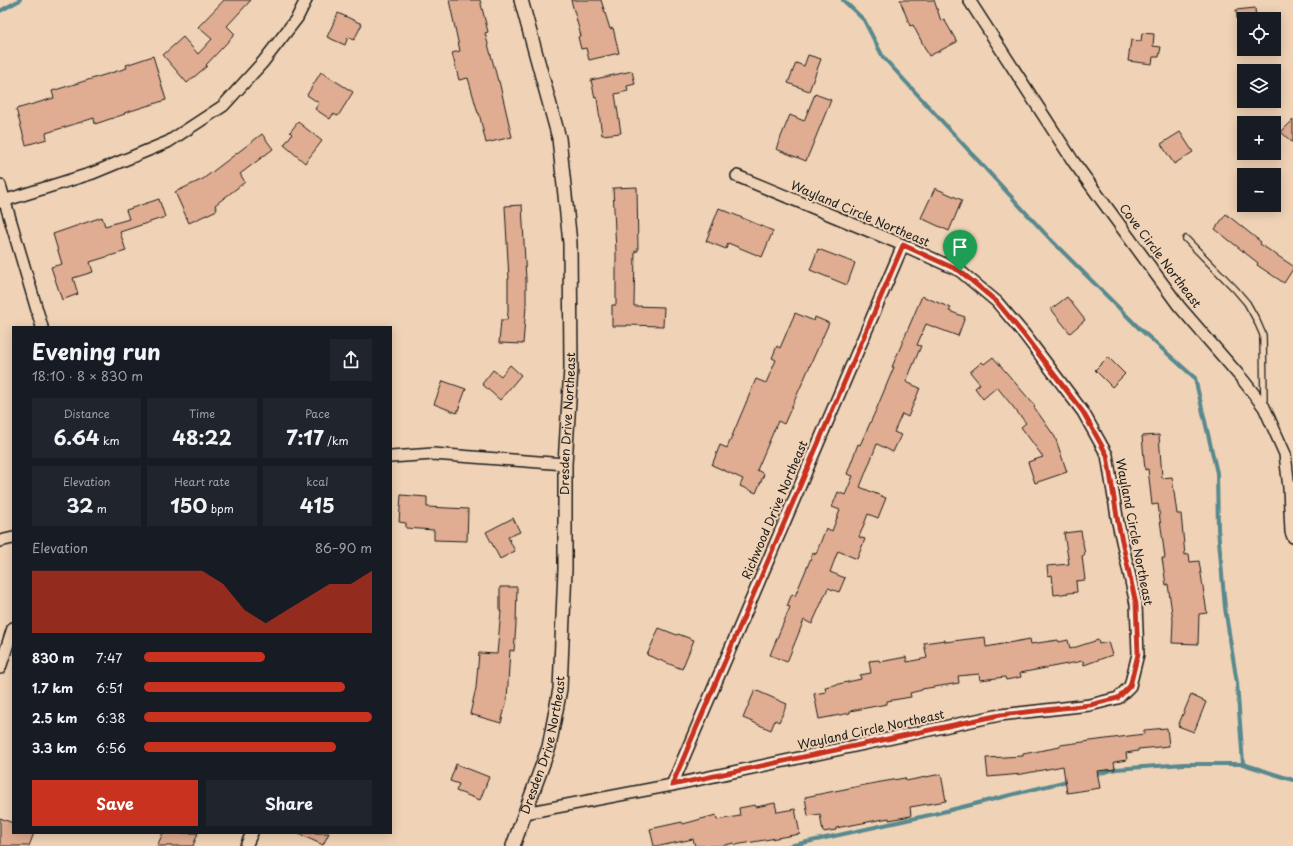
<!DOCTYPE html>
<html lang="en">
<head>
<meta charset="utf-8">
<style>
	:root { --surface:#171b24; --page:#20242c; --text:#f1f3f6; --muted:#9ea1a6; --accent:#c8321e }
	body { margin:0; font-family:"Playpen Sans",sans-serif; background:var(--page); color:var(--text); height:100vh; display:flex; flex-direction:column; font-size:15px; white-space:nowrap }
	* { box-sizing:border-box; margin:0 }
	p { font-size:13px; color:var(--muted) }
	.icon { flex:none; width:22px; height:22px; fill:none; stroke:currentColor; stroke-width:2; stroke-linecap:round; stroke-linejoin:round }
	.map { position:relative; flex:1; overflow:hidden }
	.details { position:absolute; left:12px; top:326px; width:380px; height:508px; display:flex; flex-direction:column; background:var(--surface); border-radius:0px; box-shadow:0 2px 10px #0003 }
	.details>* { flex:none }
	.fabs { position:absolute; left:1237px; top:12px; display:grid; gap:8px }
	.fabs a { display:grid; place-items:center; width:44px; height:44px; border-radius:0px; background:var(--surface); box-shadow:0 2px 10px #0003; font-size:20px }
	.pin { position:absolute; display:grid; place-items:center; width:34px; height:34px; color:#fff; margin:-41px -17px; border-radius:50% 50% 50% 0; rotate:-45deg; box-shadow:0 0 4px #0007 }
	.pin .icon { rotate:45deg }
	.round { display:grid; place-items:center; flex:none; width:42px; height:42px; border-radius:0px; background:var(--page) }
	.overview { display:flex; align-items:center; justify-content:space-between; height:68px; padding:0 20px }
	h1 { font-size:22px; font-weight:700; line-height:30px }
	.figures { display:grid; grid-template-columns:repeat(3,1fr); gap:6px; height:68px; padding:4px 20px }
	.figures div { display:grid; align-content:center; border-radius:0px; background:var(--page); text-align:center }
	.figures b { font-size:20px; font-weight:700 }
	.figures small { font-size:11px; font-weight:400 }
	.figures p { font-size:11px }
	.chart { height:112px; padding:8px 20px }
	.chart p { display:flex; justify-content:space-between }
	.chart svg { width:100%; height:72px; margin-top:4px; fill:var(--accent); opacity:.7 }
	.primary-button { display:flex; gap:8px; margin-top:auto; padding:8px 20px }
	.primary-button a { flex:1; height:46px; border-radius:0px; background:var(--accent); color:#fff; font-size:16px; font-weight:700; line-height:46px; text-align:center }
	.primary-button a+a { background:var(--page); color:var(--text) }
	ul { padding:0 20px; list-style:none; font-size:13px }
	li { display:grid; grid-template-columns:64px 48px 1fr; align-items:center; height:30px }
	li i { height:10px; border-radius:5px; background:var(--accent) }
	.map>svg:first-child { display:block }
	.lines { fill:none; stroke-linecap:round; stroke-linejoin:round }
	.stream { stroke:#59898e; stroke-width:4 }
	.building { fill:#e0ad92; stroke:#1c1c1c }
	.service-casing { stroke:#1c1c1c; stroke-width:8 }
	.minor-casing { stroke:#1c1c1c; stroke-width:14 }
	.tertiary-casing { stroke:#1c1c1c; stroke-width:16 }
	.service { stroke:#f0d3b6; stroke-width:5.5 }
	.minor { stroke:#f0d3b6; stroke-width:11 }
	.tertiary { stroke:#f0d3b6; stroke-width:13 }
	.route-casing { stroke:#fff; stroke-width:8 }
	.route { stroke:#c8321e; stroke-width:5 }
	.labels { text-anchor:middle; stroke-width:4; stroke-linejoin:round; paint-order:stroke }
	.street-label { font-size:12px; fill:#1c1c1c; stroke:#f0d3b6 }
</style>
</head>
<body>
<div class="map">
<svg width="1293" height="846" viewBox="0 0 1293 846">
	<rect width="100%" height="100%" fill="#f0d3b6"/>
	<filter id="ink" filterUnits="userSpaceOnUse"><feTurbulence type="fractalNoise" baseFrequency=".025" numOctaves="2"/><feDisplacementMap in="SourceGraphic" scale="8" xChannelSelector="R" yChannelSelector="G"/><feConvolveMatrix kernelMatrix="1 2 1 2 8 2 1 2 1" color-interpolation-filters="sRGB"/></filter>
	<g filter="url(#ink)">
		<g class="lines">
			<g class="stream">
				<polyline points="843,0 864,20 883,57 1051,240 1141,330 1195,378 1217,473 1218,529 1225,608 1237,683 1243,764"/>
				<polyline points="0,11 20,0"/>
				<polyline points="1093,775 1116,769 1184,764 1243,764 1293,780"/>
				<polyline points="789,846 934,814 1071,780"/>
			</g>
		</g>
		<g class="building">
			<polygon points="224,0 251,0 227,26 235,34 206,65 207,66 187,83 163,55 183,37 198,54 212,39 198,27"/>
			<polygon points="449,0 480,0 488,32 485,33 498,81 499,81 512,137 486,143 479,113 478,113 468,78 459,80 452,53 460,51"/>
			<polygon points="571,0 601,0 610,29 613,28 619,53 589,60 586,48 581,49 578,37 581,36"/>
			<polygon points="900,0 934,0 941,21 944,19 957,42 929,56 913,25 910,26"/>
			<polygon points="1255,8 1256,19 1237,19 1236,10"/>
			<polygon points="338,13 362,24 354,40 348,37 345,45 327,37"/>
			<polygon points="1142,33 1154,34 1153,46 1161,47 1159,57 1153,57 1152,64 1128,61 1131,40 1141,41"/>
			<polygon points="808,55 821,59 809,91 788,83 796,63 804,66"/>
			<polygon points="153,56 166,100 124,113 125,114 95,124 94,118 46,133 47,139 26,145 16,109 54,98 52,91 127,68 126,65"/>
			<polygon points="632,71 635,84 627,86 628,91 615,94 621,133 602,135 597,98 595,98 591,80"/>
			<polygon points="321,72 353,92 338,116 333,114 330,119 315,109 319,103 307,95"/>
			<polygon points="815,94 831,100 806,161 776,149 790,115 804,121"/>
			<polygon points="1293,120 1293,143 1281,132"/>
			<polygon points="298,122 322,141 305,163 284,145 292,134 290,132"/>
			<polygon points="1180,132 1193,152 1174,164 1161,144"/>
			<polygon points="262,134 273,149 240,174 245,182 215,205 217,210 189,223 175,192 203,179"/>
			<polygon points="637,187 638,251 635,251 634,306 664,307 663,326 627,325 627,326 612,326 612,305 616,305 616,252 613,188"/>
			<polygon points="935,188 962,200 949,231 921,218"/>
			<polygon points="159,199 165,217 120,232 126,251 90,262 93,272 73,278 78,294 62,300 51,267 62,264 53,234 102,217 105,226 129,219 126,210"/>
			<polygon points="522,205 526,280 526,306 523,344 499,343 501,320 507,320 508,312 508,279 509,279 505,206"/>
			<polygon points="719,208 773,231 762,257 728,243 726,249 706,241"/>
			<polygon points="1226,214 1261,242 1260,244 1293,266 1293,269 1284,283 1257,265 1258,263 1215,229"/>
			<polygon points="818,249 855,263 847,285 810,270"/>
			<polygon points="922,296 951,308 949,311 965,317 958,336 926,324 917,345 921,346 906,382 920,388 908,417 902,414 894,432 901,435 893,452 877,444 860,487 886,498 878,518 868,514 859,537 865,539 857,559 838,551 830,572 845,578 839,592 828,588 812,624 804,620 787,662 770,655 790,607 787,606 792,594 795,596 813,553 816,554 826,528 832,531 840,510 832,507 838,492 845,495 853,476 847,474 858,444 860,445 876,410 894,367 892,367"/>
			<polygon points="1067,297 1085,320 1070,333 1051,309"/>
			<polygon points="795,313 814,321 815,317 829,323 784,424 778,421 757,470 764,474 756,493 740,486 743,479 712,465 720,445 727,448 756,379 766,383 776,360 772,358 777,346 780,348"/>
			<polygon points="993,357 1035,406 1034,407 1055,437 1067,472 1035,483 1028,462 1043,457 1021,427 1026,423 997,387 983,399 975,388 980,384 970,372 982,362 984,364"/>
			<polygon points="1108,357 1125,374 1112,387 1095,370"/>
			<polygon points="510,365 521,375 500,400 482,384 493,370 501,376"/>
			<polygon points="443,381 466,389 457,413 434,404"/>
			<polygon points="1159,435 1162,478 1172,477 1177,514 1181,514 1185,555 1189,554 1190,562 1199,561 1207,613 1199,614 1198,644 1172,643 1173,620 1168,584 1166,585 1162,558 1165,558 1158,504 1152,505 1148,469 1145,470 1142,436"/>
			<polygon points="401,495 427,497 427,507 468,509 467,541 434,540 434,530 406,528 406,523 399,522"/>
			<polygon points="513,518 520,532 508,537 515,551 500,559 486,532"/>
			<polygon points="1081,531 1085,555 1082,556 1085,580 1076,581 1077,592 1054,595 1052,575 1048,576 1047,566 1069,564 1064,533"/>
			<polygon points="500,587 517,587 516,624 514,651 510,650 507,700 501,723 470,714 476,688 479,653 497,654 501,611 500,611"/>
			<polygon points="659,628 677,635 678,634 694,640 682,669 647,655"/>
			<polygon points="985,637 986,647 1030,639 1031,644 1058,640 1059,642 1068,640 1070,649 1098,640 1099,644 1108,642 1112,655 1084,665 1083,661 1020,673 1021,677 1006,680 1005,677 980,680 979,674 958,676 959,683 922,689 922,690 910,693 911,697 887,701 887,704 850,711 850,713 819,719 814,694 826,692 825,687 861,679 860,675 871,673 869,661 879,660 880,662 906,657 907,662 927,658 924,643 945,640 945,642"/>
			<polygon points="755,690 787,704 779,722 775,720 771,730 743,718"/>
			<polygon points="1191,695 1206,702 1194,732 1178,726"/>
			<polygon points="1167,728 1169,746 1138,749 1138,751 1126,753 1127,760 1114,762 1115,769 1097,771 1100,788 1067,793 1063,766 1022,774 988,777 986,758 1023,756 1023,754 1060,747 1060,745 1144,734 1144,730"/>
			<polygon points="456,764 489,777 480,800 456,791 459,784 450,781"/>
			<polygon points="941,774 946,801 910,807 911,816 889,820 889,818 836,828 836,830 823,832 820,814 808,816 805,797 875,783 905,778 906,781"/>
			<polygon points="775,803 777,812 795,809 800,834 735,845 734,843 721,846 695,846 693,839 660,846 654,846 650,829 682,822 683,824 716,815 717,820 740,816 739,808 755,805 756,807"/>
			<polygon points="0,818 13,823 13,833 34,833 29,846 0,846"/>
			<polygon points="163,833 198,833 193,846 157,846"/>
			<polygon points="297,833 329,833 323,845"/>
		</g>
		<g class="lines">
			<defs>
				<polyline id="service" points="1186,239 1235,289 1247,303 1256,319 1263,335 1264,404"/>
				<g id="minor">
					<polyline points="969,0 1073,161 1179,306 1243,380 1264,407 1285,454 1289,488 1291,532 1293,537"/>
					<polyline points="0,185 42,327"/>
					<polyline points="0,202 93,173 168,142 223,106 263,62 297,18 306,0"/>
					<polyline points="391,457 433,454 565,464"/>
					<polyline points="0,541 13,538"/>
					<polyline points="0,668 13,628"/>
					<polyline points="672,785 903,245"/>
					<polyline points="525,813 672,785 1000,715 1090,705 1118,698 1130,686 1138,654 1136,604 1118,523 1107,455 1083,412 1025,335 997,302 960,271 903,245 737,176"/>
					<polyline points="246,846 252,833"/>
				</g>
				<g id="tertiary">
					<path id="s1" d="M513,846L549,747L560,689L565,569V464L571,368L570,243L559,138L521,0"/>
				</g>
			</defs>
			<use href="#service" class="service-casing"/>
			<use href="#minor" class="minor-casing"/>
			<use href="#tertiary" class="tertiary-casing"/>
			<use href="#service" class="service"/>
			<use href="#minor" class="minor"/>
			<use href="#tertiary" class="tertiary"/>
		</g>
	</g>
	<g class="lines" filter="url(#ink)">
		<defs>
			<polygon id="route" points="903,245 960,271 997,302 1024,335 1083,412 1107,455 1118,523 1136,604 1138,654 1130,686 1118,698 1090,705 1000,715 672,785"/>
		</defs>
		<use href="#route" class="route-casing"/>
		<use href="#route" class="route"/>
	</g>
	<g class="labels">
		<g class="street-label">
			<text transform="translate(860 214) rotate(23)" y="4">Wayland Circle Northeast</text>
			<text transform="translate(1160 256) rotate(53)" y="4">Cove Circle Northeast</text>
			<text dy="4" stroke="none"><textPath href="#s1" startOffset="430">Dresden Drive Northeast</textPath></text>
			<text transform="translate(775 510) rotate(-67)" y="4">Richwood Drive Northeast</text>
			<text transform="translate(1134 532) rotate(79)" y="4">Wayland Circle Northeast</text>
			<text transform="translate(871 730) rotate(-12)" y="4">Wayland Circle Northeast</text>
			<text dy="4" stroke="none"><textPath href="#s1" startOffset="106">Dresden Drive Northeast</textPath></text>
		</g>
	</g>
</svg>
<div class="fabs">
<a><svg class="icon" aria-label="locate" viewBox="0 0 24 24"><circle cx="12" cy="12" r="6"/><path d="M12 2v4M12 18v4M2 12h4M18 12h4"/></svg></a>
<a><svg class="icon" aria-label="layers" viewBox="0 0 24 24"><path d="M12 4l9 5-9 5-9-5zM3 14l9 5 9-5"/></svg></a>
<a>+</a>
<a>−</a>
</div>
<div class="pin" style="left:960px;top:271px;background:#1e9e55"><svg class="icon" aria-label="arrive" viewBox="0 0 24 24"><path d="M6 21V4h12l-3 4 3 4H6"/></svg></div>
<section class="details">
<div class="overview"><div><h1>Evening run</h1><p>18:10 · 8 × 830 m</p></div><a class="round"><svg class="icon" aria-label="share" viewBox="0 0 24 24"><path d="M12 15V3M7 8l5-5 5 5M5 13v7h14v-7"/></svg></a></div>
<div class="figures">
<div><p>Distance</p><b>6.64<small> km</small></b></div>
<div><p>Time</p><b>48:22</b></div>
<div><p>Pace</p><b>7:17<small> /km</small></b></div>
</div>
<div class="figures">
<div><p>Elevation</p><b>32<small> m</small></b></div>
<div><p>Heart rate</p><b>150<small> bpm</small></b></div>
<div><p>kcal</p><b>415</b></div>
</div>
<div class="chart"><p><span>Elevation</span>86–90 m</p>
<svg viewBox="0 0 160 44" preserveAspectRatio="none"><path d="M0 44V6L10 6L20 6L30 6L40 6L50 6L60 6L70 6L80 6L90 14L100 30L110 38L120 30L130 22L140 14L150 14L160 6V44z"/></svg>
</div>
<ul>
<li><b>830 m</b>7:47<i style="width:53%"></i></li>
<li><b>1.7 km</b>6:51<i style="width:88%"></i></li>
<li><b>2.5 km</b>6:38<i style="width:100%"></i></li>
<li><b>3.3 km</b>6:56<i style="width:84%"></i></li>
</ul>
<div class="primary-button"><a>Save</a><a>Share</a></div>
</section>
</div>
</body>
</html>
